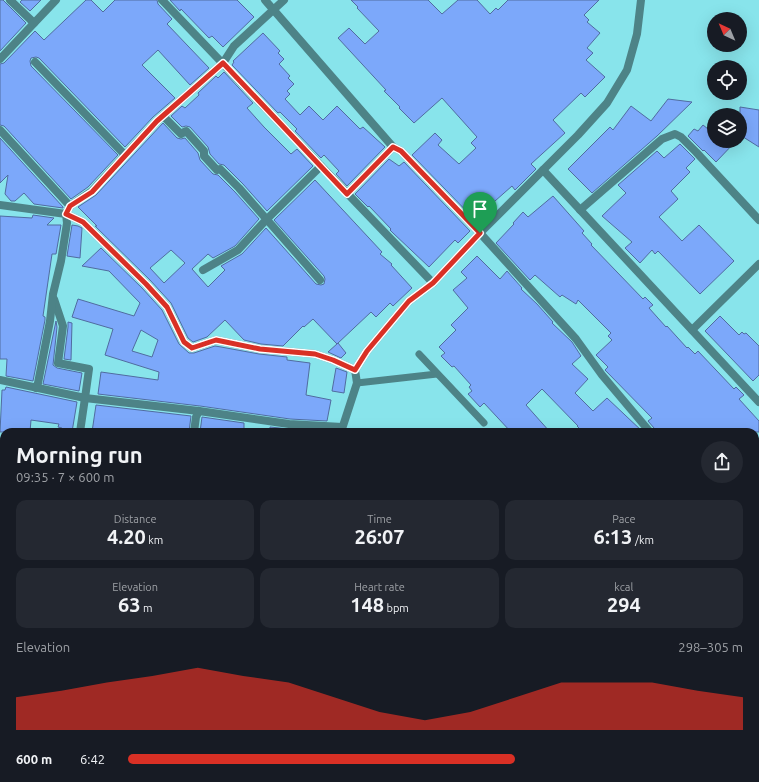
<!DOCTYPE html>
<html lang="en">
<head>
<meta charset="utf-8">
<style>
	:root { --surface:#171b24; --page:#242831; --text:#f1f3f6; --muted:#9ea1a6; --accent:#d93025 }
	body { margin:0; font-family:Ubuntu,sans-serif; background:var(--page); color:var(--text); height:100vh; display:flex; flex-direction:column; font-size:15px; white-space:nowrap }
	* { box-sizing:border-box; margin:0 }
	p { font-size:13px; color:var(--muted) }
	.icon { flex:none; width:22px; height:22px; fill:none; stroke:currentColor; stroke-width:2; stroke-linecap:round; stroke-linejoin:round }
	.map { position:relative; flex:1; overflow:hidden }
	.details { position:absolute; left:0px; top:428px; width:759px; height:354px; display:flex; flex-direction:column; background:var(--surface); border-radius:12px 12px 0 0; box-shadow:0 4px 16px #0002 }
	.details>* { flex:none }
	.needle { width:26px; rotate:316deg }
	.fabs { position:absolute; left:707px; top:12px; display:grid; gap:8px }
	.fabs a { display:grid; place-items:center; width:40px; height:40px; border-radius:50%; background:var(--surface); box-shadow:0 4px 16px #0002; font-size:20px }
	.pin { position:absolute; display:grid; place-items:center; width:34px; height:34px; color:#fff; margin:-41px -17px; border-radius:50% 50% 50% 0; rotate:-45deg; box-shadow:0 0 4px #0007 }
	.pin .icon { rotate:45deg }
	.round { display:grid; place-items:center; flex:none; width:42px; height:42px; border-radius:21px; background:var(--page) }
	.summary { display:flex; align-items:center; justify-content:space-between; height:68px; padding:0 16px }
	h1 { font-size:22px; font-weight:600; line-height:30px }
	.stats { display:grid; grid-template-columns:repeat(3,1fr); gap:6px; height:68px; padding:4px 16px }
	.stats div { display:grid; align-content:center; border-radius:10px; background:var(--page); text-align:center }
	.stats b { font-size:20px; font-weight:600 }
	.stats small { font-size:11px; font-weight:400 }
	.stats p { font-size:11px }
	.chart { height:112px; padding:8px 16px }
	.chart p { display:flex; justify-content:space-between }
	.chart svg { width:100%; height:72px; margin-top:4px; fill:var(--accent); opacity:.7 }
	ul { padding:0 16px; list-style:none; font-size:13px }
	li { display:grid; grid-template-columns:64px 48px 1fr; align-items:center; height:30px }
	li i { height:10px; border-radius:5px; background:var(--accent) }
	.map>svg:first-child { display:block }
	.green { fill:#82af7d }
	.building { fill:#7ca8fa; stroke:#506ca0; fill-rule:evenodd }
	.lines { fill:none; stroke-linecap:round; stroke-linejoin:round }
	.lane { stroke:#4d8387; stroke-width:7 }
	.street { stroke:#4d8387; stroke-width:8 }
	.route-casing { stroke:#fff; stroke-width:8 }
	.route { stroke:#d93025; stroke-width:5 }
</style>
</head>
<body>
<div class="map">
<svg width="759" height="782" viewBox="0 0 759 782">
	<rect width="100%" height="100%" fill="#88e4eb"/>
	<rect class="green" x="318" y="778" width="185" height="4"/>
	<g class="building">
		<polygon points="0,0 3,0 26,23 0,51"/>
		<polygon points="22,0 41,0 30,11 20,2"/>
		<polygon points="86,0 91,0 103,12 115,0 157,0 158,4 172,19 167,24 209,68 190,85 158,50 142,65 175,98 153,117 125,147 39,58 36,57 31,58 30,61 31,66 118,155 88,187 71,199 4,126 0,125 0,64 4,63 35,31 44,40"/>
		<polygon points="170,0 237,0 254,17 223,47 212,36 209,38 181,9 180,11"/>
		<polygon points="351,0 428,0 442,14 458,0 477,0 490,14 496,8 498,10 508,0 599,0 584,15 589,20 587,22 600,33 587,48 593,53 586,60 605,77 585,97 581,93 553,120 565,133 531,164 536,169 515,190 512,186 495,201 489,208 491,211 478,223 412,155 435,133 442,140 438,145 459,164 476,148 471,143 477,137 442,98 414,123 399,108 400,107 384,91 386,90 338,38 349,28 365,44 379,31 357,8 358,7"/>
		<polygon points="263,33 280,51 278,53 284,59 279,64 290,76 288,78 294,84 287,91 290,94 285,99 300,115 309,106 323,120 337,106 360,129 363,127 385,147 347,186 336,174 339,171 324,155 321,158 295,131 297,129 280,112 278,113 232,65 234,62 233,61"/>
		<polygon points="224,72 253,103 247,108 264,127 291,154 297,149 313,166 267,211 243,184 224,165 219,164 210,154 208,147 190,127 186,126 182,127 171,116 182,106 185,108 199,95 198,93 216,76 218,78"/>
		<polygon points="668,99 692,102 657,136 592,193 568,169 610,127 613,130 631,106 651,121"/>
		<polygon points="740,107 759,110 759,147 740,135"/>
		<polygon points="714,122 714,141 736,141 716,162 704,150 703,151 688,136 694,129 698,131 703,125 708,129"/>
		<path d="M163,123L177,138L181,139L185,138L198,153L200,160L213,174L218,175L235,192L259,219L235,246L213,258L208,254L192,269L208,287L225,270L221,266L242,254L266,228L316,284L321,285L324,284L325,279L324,276L274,220L315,180L382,252L380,254L392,264L391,265L412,288L393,306L390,303L376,317L371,312L337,344L313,319L304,327L303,326L283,346L261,344L244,340L225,320L207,337L193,342L188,338L171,303L150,280L95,226H97L78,207L96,195ZM171,250L185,263L164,283L150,268Z"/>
		<polygon points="0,138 63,207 63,208 34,204 24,193 15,201 11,201 5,194 8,175 0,183"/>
		<polygon points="680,144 695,159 686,168 690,172 671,191 678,199 659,217 682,241 699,225 734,261 700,294 658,251 655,254 652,250 640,263 625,248 632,242 602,216 626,193 618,185 657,151 664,158"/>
		<polygon points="389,159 399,166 404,162 470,231 458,243 455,240 429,267 393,233 390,230 391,229 369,206 368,207 355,194"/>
		<polygon points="553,196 584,231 582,233 592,244 591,245 643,299 645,297 653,305 649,308 666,327 667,326 687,348 688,347 695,354 698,351 734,389 736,387 744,395 739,399 759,421 759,432 655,432 654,428 648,421 652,418 605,370 608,367 596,355 612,340 608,336 611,333 578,300 576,304 562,295 560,297 535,275 530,280 496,243 514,224 513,223 523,212 528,217"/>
		<polygon points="33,215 54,218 47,225 61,225 56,254 52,254 43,316 45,317 45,320 33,381 6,376 7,359 0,359 0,216 32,218"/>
		<polygon points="72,225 78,226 82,228 80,258 67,256"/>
		<path d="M101,248L142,288L162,310L179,344L189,353H194L215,346L221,347L259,354L287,357V360L310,363L306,395L331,400L327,421L290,419L200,406L98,394L101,372L158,380L159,372L105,355L113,329L72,317L78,299L134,316L140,303L109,271L82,266ZM141,330L158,340L152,357L132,351Z"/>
		<polygon points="477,256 500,279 507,271 522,288 521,289 537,304 553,322 552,323 572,342 581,356 572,364 588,379 575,393 593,411 607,398 643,432 583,432 577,426 578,426 542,389 526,405 550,432 511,432 484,403 480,407 468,394 472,391 469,387 471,385 454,366 452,367 441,356 445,353 439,347 456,330 451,325 468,308 453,290 467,278 461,272"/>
		<polygon points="720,316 739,335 742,332 744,334 746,333 759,346 759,375 753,381 705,331"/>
		<polygon points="56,321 57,327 53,365 57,368 82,373 79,391 43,384"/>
		<polygon points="68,322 72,323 71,360 64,359 68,327"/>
		<polygon points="338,343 346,353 341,358 328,352"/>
		<polygon points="336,368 347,372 344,393 332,391"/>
		<polygon points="6,387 77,402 72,432 61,432 62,428 58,427 59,424 31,420 30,432 0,432 2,390 5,390"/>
		<polygon points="96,405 191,416 189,432 92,432"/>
		<polygon points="202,417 244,423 244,432 200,432"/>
		<polygon points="270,427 289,429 325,432 270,432"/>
	</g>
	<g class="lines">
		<g class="lane">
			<polyline points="419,354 484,423"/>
			<polyline points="357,383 437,374"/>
		</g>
		<g class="street">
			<polyline points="10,0 34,23"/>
			<polyline points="162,0 433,283"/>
			<polyline points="265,0 393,147 401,151 480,233 576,339 602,375 650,432"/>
			<polyline points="0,59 56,0"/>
			<polyline points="35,62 125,155"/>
			<polyline points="163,116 181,134 186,131 204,151 204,156 217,170 220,169 239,188 320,280"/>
			<polyline points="0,130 70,206"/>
			<polyline points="543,170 759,402"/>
			<polyline points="347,194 393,147"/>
			<polyline points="0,205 66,214 83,222 146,284 167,307 184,342 192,348 216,340 260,349 315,354 333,360 355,370"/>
			<polyline points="580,210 662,139 675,134 681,137 696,152 759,220"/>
			<polyline points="203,270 238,250 266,220 321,166"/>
			<polyline points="692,330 759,264"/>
			<polyline points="0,380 85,398 89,369 58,363 63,326 54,299"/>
			<polyline points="36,388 38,383 50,321 53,294 61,261 67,223 66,214 70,206 92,191 157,121 223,63 234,46 284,0"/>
			<polyline points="80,432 85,398 199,411 289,424 342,427"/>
			<polyline points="194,432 196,417 199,411"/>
			<polyline points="341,432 357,383 355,370 367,351 409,301 433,283 480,233 578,135 607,103 627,70 637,34 641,0"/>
			<polyline points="755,536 759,532"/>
			<polyline points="755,541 759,545"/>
			<polyline points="0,598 4,598"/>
			<polyline points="755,704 759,705"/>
			<polyline points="66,782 66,778"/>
			<polyline points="169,782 169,778"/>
			<polyline points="295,782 296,778"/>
			<polyline points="510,782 510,778"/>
			<polyline points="616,782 616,778"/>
		</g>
	</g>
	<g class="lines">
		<defs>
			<polygon id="route" points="223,63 347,194 393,147 401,151 480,233 433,283 409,301 367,351 355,370 333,360 315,354 260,349 216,340 192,348 184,342 167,307 146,284 83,222 66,214 70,206 92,192 157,121"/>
		</defs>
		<use href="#route" class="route-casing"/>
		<use href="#route" class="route"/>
	</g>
</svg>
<div class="fabs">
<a><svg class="needle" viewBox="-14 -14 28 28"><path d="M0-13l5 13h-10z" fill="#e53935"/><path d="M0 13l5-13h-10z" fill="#9ea1a6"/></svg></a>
<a><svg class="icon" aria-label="locate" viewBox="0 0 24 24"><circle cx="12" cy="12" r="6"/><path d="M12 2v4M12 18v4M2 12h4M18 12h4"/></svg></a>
<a><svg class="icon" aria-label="layers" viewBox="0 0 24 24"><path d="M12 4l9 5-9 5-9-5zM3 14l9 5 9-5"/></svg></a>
</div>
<div class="pin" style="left:480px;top:233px;background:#1e9e55"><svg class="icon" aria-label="arrive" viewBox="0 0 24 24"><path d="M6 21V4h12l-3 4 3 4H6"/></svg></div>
<section class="details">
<div class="summary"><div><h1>Morning run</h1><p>09:35 · 7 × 600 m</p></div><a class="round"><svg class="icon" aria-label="share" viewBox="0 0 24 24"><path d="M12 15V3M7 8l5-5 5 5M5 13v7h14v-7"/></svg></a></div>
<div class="stats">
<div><p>Distance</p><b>4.20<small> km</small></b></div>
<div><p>Time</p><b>26:07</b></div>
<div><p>Pace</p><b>6:13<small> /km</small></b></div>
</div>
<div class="stats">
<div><p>Elevation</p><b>63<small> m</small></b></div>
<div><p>Heart rate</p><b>148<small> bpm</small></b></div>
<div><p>kcal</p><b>294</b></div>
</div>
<div class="chart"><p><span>Elevation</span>298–305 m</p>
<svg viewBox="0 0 160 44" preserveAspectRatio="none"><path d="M0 44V24L10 20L20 15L30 11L40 6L50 11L60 15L70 24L80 33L90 38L100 33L110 24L120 15L130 15L140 15L150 20L160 24V44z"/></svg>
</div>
<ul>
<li><b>600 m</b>6:42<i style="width:63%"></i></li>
</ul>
</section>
</div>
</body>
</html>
